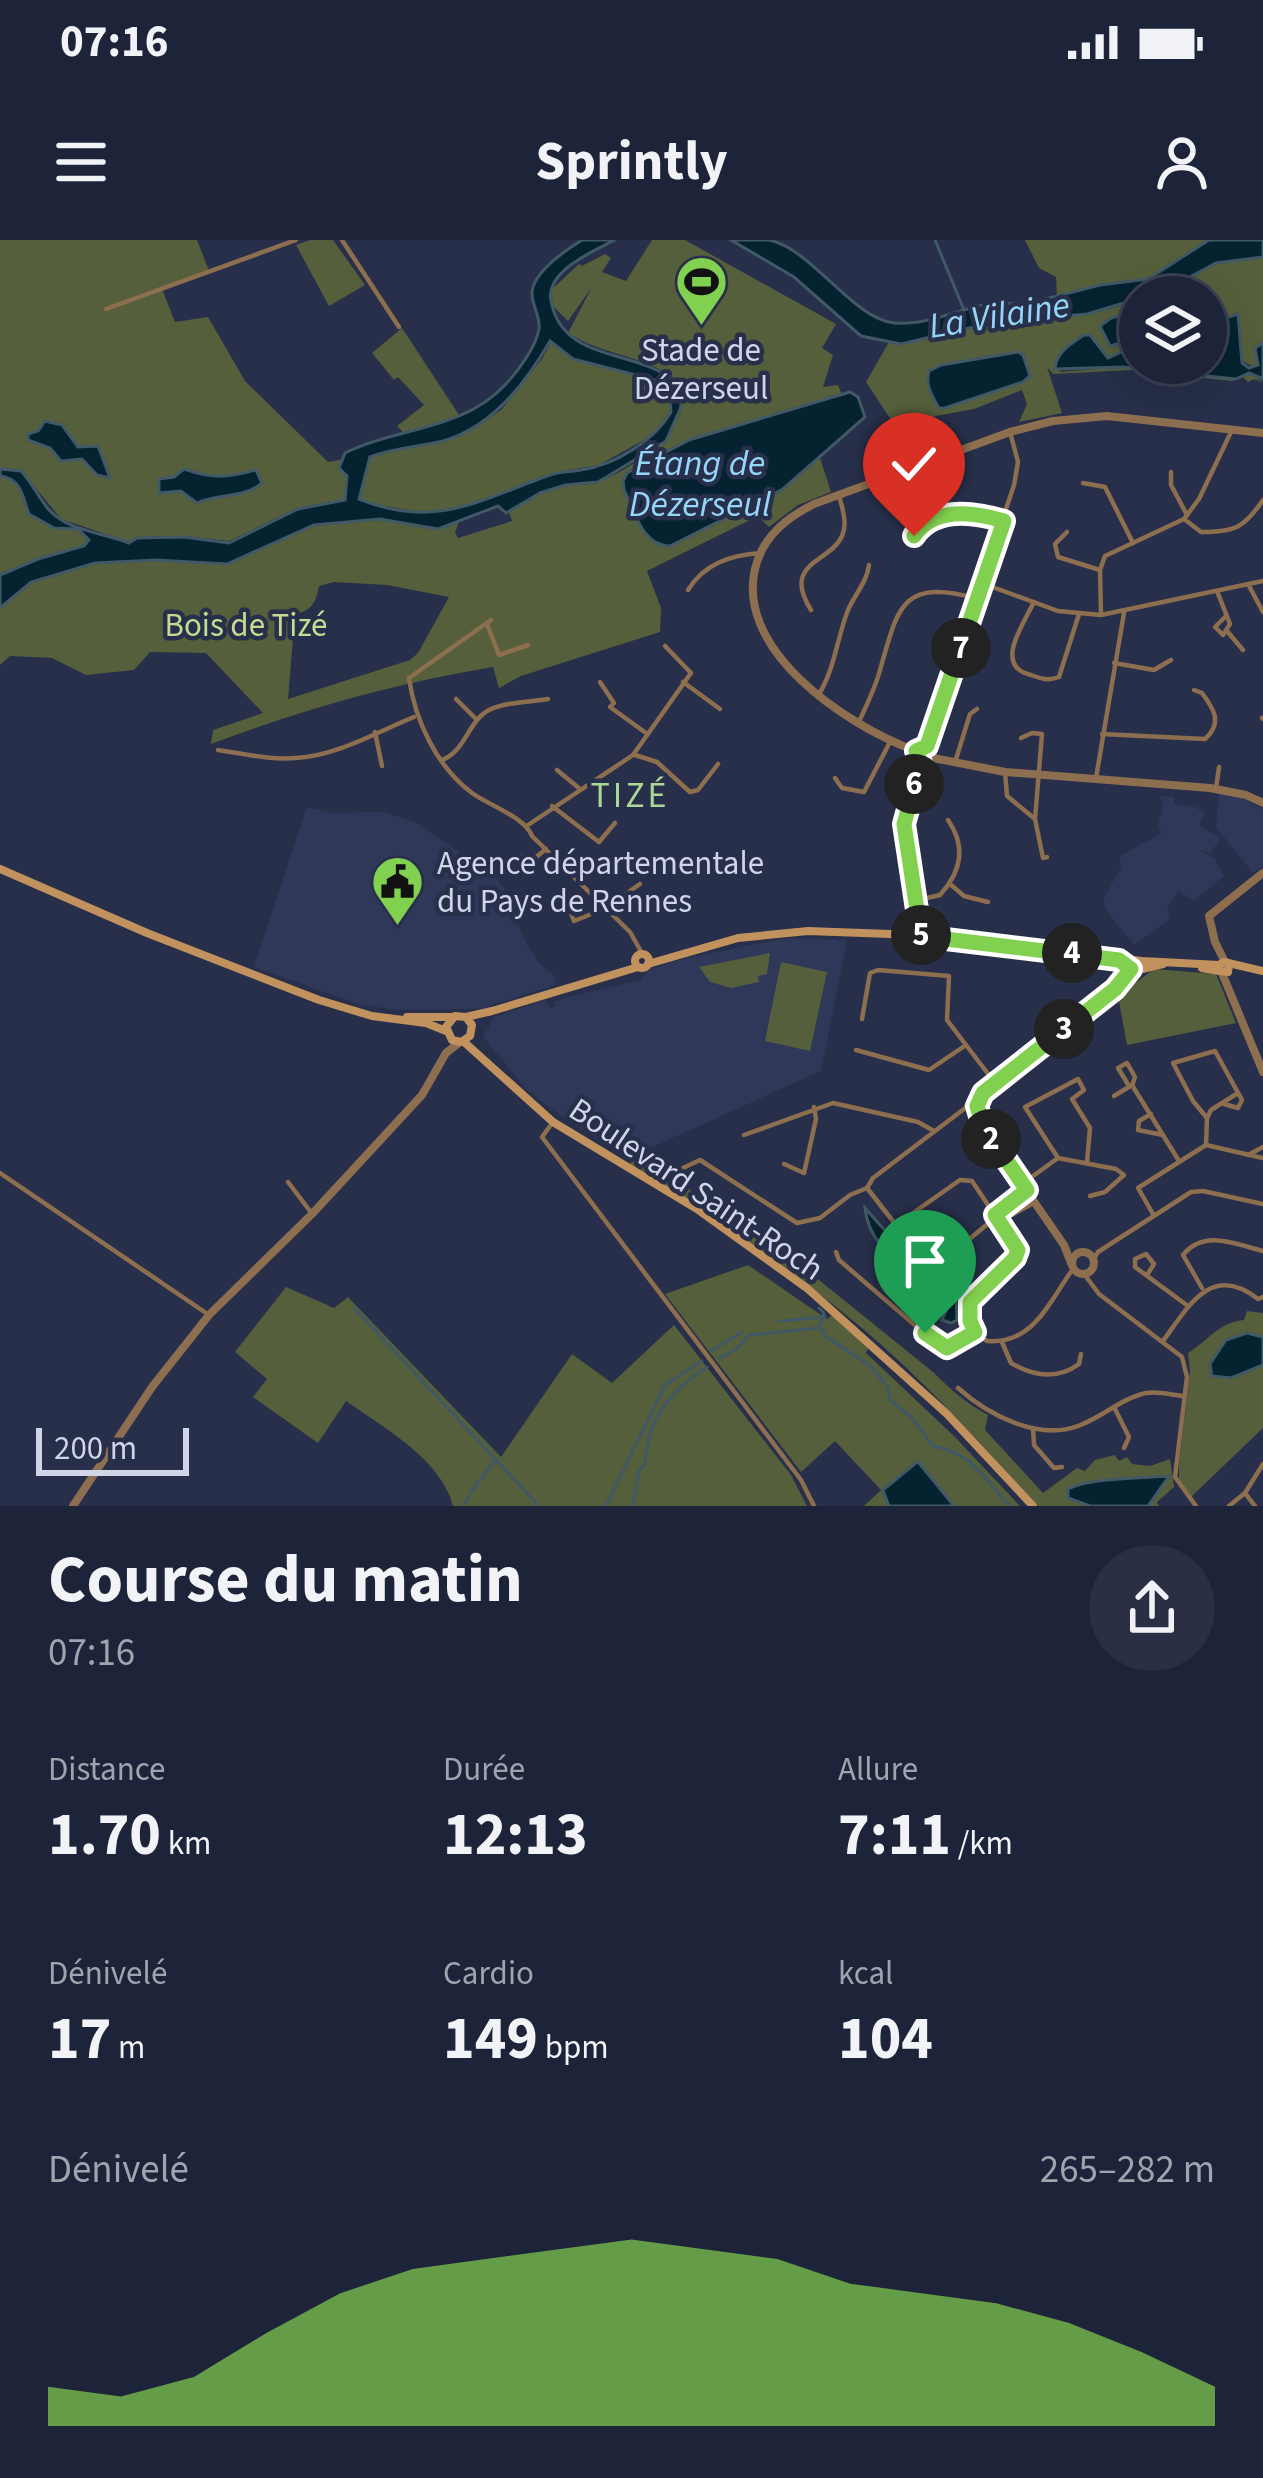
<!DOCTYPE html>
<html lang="fr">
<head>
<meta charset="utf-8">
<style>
	:root { --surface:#1d2338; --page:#2a2f43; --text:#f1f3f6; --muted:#a0a4ae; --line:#3b4053; --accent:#82d04f }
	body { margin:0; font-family:"Source Sans 3",sans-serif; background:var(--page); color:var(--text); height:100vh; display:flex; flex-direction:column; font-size:45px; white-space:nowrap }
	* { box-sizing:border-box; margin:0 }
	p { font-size:39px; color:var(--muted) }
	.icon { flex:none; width:66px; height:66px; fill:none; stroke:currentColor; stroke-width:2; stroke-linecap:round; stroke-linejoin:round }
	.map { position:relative; height:1266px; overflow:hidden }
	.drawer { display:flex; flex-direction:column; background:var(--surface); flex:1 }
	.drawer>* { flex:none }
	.fabs { position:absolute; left:1119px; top:36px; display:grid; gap:24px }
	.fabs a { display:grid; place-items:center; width:108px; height:108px; border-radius:50%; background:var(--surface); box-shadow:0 12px 48px #0002,0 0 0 3px var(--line); font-size:60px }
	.scale { position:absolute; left:36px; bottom:30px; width:153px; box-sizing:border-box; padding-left:12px; border:6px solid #d0d6e8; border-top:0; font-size:33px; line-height:42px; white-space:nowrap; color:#d0d6e8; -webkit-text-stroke:9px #272f4a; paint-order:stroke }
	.pin { position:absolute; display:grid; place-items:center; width:102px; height:102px; color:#fff; margin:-123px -51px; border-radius:50% 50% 50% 0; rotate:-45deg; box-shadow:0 0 12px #0007 }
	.pin .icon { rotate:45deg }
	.km { position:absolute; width:60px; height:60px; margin:-30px; border-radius:50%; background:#222; color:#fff; font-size:33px; line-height:60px; text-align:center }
	.round { display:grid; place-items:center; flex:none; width:126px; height:126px; border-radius:63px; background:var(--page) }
	.summary { display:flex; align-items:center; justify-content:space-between; height:204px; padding:0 48px }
	h1 { font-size:66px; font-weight:700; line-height:90px }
	.figures { display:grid; grid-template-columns:repeat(3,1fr); gap:18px; height:204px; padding:12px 48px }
	.figures div { display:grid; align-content:center }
	.figures b { font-size:60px; font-weight:700 }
	.figures small { font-size:33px; font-weight:400 }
	.figures p { font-size:33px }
	.chart { height:336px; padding:24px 48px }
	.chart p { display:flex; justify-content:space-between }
	.chart svg { width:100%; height:216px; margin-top:12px; fill:var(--accent); opacity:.7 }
	.status { display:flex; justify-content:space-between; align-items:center; height:84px; padding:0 60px; background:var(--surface); direction:ltr }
	.status svg { height:33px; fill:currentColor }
	header { display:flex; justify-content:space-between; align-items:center; height:156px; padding:0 48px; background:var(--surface); font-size:54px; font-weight:700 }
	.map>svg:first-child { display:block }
	.built { fill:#2f3859 }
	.green { fill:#555f3b; fill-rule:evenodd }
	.water { fill:#04222f; stroke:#415866; stroke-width:3; fill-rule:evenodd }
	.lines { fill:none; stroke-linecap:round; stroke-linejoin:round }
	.stream { stroke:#415866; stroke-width:3 }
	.minor { stroke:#8d6f50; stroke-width:4.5 }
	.tertiary { stroke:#8d6f50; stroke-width:8 }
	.secondary { stroke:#c2925e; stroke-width:8 }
	.route-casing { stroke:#fff; stroke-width:24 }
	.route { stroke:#82d04f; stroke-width:15 }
	.labels { text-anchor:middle; stroke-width:9; stroke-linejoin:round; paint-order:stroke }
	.poi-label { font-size:33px; fill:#d0d6e8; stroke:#272f4a }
	.park-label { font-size:33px; fill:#c4db90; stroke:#272f4a }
	.street-label { font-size:33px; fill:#d0d6e8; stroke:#272f4a }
	.water-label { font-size:36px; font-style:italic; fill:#95d6f8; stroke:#272f4a }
	.neighbourhood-label { font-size:36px; letter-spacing:3px; fill:#acd795; stroke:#272f4a }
</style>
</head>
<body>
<div class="status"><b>07:16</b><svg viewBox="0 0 49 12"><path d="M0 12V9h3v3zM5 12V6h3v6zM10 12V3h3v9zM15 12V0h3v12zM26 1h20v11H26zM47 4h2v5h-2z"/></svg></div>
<header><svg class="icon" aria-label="menu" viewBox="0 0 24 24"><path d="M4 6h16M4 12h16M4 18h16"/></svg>Sprintly<svg class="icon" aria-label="person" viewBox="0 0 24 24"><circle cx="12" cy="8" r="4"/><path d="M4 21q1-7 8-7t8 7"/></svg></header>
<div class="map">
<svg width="1263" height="1266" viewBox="0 0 1263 1266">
	<rect width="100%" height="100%" fill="#272f4a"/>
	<g class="built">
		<polygon points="1219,553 1245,559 1263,569 1263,626 1253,633 1216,587"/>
		<polygon points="1160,556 1174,557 1174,564 1195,567 1205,573 1199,585 1220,598 1211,613 1201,611 1215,619 1224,636 1194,661 1178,651 1167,669 1171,678 1134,705 1107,672 1103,660 1121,627 1120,616 1162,593 1158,585 1163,567"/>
		<polygon points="307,567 330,573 384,572 416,583 496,637 505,650 526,703 539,723 553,734 556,745 479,769 396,770 358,764 254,727"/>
		<polygon points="787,698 847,700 821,831 630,917 573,885 527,850 483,797 494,777 545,760 550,768 555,766 554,762 568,757 640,740 650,729 682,719"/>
	</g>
	<g class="green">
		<polygon points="0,0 197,0 209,31 162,49 175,82 208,77 245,141 328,222 449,200 481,184 502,169 542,119 551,102 573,120 659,141 668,149 671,171 655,194 599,225 553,233 458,270 420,272 345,259 297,268 229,301 184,296 137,297 129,302 61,279 21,230 0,228"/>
		<polygon points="310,0 333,0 365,45 329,66 296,5"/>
		<path d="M652,0H685L836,84L822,108L833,115L823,147L838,145L842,155L623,241L649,299L670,306L783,249L820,218L831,252L798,265L769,287L758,276L647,331L661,368L660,392L521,436L499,448L493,427C396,443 304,469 211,504L213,490L263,473L206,413L150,412L134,430L86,435L52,418L10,416L0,425V368L31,342L95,323L156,320L227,324L314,285L381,279L438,289L459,281L455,293L458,298L512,281L509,272C526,259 548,247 569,245C579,244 589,246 598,242C635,228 695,186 681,144C650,115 602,116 568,93L592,47L568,81L553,66L551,50L579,24L582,26L605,14L611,18L602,32L626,41ZM334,342L387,345L449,357L418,413L410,420L288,459L295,374C312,371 316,362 319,346Z"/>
		<polygon points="1025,0 1209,0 1148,38 1100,45 1057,59 1056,37 1039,28"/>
		<polygon points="1241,17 1263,18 1263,103 1255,128 1240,119 1238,74 1206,84 1206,57 1147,57 1216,23"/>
		<path d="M1140,60V70L1111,78L1114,107L1132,100L1135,105L1108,118L1090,96L1059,132L1123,127L1235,139L1250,133L1263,143L1254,139L1248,142L1243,137L1232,141L1130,130L1053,134L1047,127L1062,173L1019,182L1027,164L1022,150L974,169L936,176L915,185L905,194L903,213L899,192L866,142L889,102L901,103C979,79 1063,87 1140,60Z"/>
		<polygon points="402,88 459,175 420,191 404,193 397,186 424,165 398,137 394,140 372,113"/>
		<path d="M0,236L14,239C38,268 32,287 78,289L89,303L0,335Z"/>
		<polygon points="770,713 767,734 758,736 759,742 731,748 710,742 699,727"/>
		<polygon points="781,722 827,732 810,811 765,801"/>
		<polygon points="1154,729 1216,734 1236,783 1127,805 1118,756"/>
		<path d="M637,915L783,1011L933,1132C950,1149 967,1164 988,1175L985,1190L1043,1253L1077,1228L1085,1231L1095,1220L1115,1215L1119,1221L1127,1217L1132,1224L1150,1226L1170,1219L1174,1247L1157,1262L1159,1266H1038C982,1205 926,1142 863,1089C790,1028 712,973 630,924Z"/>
		<polygon points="748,1025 827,1079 832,1075 869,1106 866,1113 955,1197 1020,1266 864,1266 881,1250 835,1201 801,1232 665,1054"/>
		<path d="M286,1047L334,1068L348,1057L501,1217L572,1114L612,1143L674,1085L791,1235L807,1266H453C441,1219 384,1188 346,1161L318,1203L253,1157L267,1139L235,1112Z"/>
		<path d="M1247,1071L1263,1073V1188L1191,1257L1179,1240V1225L1190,1131L1188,1113C1209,1100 1219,1082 1244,1080Z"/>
	</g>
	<g class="water">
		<path d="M582,0H615C594,11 545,31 551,61C563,125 640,107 679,145L681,167L666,201L598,242L565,245L540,253L506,273L498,266L438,289L380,279L314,285L227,324L156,320L95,323L31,342L0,368V335L38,319L84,306L89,300L78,289L54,288L29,274C22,256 22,239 0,236V229L21,231C32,243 39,258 49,270C68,291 104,293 129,303L137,298L184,297L229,303L298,269L345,260L347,236L339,228L345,213C397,187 463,191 506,144C518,131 536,107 539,89C541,77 531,64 532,52C534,32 566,10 582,0ZM550,101L573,119L659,141L669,148L671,172C654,201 615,225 581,230C572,232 562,231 553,234C483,258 437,291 359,259L370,217C394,208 418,207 443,201C492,187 526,143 550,101Z"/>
		<path d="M731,0C743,0 758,0 769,0C812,9 852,78 894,83C924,86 958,70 987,64L1030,63L1100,45L1148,39L1209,0H1263V17L1216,23L1164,51L1087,74L990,83L901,104L861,96L794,37Z"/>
		<path d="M1140,70V123H1206V84L1238,74L1242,123L1249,128L1258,125L1255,108L1263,103V139L1249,133L1236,139L1123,127L1055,129C1056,112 1071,104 1084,95H1090L1108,118L1135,105L1132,100L1110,106L1100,86L1111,78Z"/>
		<path d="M1018,112L1023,115L1030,136L1023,142L945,168H939C932,156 925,145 929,131L941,125Z"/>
		<path d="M850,152L858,157L865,177L783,249L670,306C642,306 635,272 624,250L623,241L627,233L689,200Z"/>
		<polygon points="45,181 62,185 78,207 98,206 110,238 97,235 82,219 61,221 50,208 28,200 28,194 38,191"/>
		<path d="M184,229C214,239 225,238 256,230L262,243C243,259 218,253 197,263L181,251L159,253V239L174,237Z"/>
		<path d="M865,968L889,995L914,1010L924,1031L947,1045L956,1056L957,1080L951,1083L942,1080L946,1071C927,1025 871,1023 865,968Z"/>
		<polygon points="1247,1093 1263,1097 1263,1125 1231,1138 1212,1136 1210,1124 1226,1100"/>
		<polygon points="917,1222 919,1223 954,1266 889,1266 883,1250"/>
		<path d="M1169,1236L1148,1266H1090L1068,1258V1249C1089,1238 1144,1238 1169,1236Z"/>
	</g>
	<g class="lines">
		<g class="stream">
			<polyline points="935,0 964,70"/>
			<polyline points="354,1068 539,1266"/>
			<path d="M819,1068L824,1073L820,1087L825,1096L870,1126L887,1146L890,1160L911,1177L933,1206C975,1214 984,1240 1010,1266"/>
			<polyline points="779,1081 825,1077"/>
			<polyline points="711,1111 742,1092"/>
			<polyline points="720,1118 737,1109 749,1095 819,1088"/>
			<polyline points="471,1252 495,1220"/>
			<polyline points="464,1264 469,1256"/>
			<polyline points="606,1266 665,1145 702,1121"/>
			<path d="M633,1266L639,1230L645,1225C647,1179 669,1152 707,1127"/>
		</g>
		<g class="minor">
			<polyline points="342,0 399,87"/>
			<polyline points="106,69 296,0"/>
			<polyline points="1171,232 1171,245 1187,275"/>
			<polyline points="1083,243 1105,247 1133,303"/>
			<path d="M1184,279L1201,292C1235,292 1244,288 1263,260"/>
			<polyline points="1067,292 1055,304 1058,317 1100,330"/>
			<path d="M914,296C934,266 974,272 1004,281"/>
			<polyline points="984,344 1058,371 1101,375 1263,341"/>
			<polyline points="1248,344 1263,372"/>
			<path d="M688,350C704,324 730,315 761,313"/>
			<polyline points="1217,351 1230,384 1223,395 1215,387 1226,376"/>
			<path d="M1034,362C1023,385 993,426 1031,435C1042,439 1048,441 1059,437L1079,374"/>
			<path d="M811,370C781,322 830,323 842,296C848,283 842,268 839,255"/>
			<polyline points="1101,375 1100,330 1105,316 1184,279 1199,259 1232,190"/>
			<path d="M491,380L409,438C415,481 437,527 472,553C490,566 525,577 532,596L630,692L643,715"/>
			<polyline points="487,384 499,415 528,405"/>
			<polyline points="1227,391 1243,410"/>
			<polyline points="1114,423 1154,430 1171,420"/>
			<polyline points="600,442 614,463 610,467 646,493"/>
			<polyline points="683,442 720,469"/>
			<path d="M819,454C835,428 837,398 848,370C855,354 867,342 869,325"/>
			<polyline points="456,459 477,480"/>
			<polyline points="1262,478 1263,479"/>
			<path d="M858,484C866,466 875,449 880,430C898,369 900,338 975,358"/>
			<polyline points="375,492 382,526"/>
			<path d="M1102,494L1205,499C1223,483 1214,469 1202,453L1194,450"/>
			<polyline points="1021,498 1032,493 1042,494 1035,579"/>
			<polyline points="927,506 1014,245 1018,222 1010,192"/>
			<path d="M218,510C244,514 270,520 296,518C336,516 377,492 414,477"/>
			<polyline points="635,515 657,522 690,552 698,550 718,524"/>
			<polyline points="956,519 970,474 977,469"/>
			<path d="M442,520C465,512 468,481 489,470C505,462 530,462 548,459"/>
			<polyline points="557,530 580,549"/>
			<polyline points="1005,532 1007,556 1035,579 1043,618 1047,617"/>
			<polyline points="835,538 842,548 864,552 890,502"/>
			<polyline points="1096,538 1124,373"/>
			<polyline points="1216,549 1219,527"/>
			<polyline points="552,566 599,602 615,583"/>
			<polyline points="528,585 633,515 691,433 665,406"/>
			<polyline points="516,616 535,618 546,609"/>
			<polyline points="950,644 964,656 988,662"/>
			<path d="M918,660L940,655C961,632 967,607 948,580"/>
			<polyline points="569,668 574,681 606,668 640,644"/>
			<polyline points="912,699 918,680"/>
			<polyline points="921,699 904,584 921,523"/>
			<polyline points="862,779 870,733 878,730 949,736 947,780 995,843"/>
			<polyline points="856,810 929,830 966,805"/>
			<polyline points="1129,846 1118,828 1127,823 1135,837 1133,843"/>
			<polyline points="1114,856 1132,845 1179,921"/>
			<polyline points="1151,874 1139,881 1138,890 1163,895"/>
			<polyline points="1207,878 1211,870 1238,853"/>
			<polyline points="553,882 542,897 801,1240 814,1266"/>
			<polyline points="744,895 833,863 918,882 934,891"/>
			<polyline points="1206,905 1263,918"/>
			<polyline points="1248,915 1263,907"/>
			<polyline points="1058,918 1025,867 1078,839 1084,850 1072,859 1090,888 1087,922"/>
			<polyline points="784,924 804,933 816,879 814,867"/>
			<polyline points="683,928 700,920 797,983 820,978 850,955 867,948 873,938 968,866"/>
			<polyline points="0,933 209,1075"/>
			<polyline points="288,942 310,971"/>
			<polyline points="1022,944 1058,918 1116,929 1124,935 1105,952 1090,956"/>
			<path d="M867,948L896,985L960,940L972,941L1018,1010C1006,1042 952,1049 975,1092"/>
			<polyline points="1153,974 1138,948 1206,905 1207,878 1193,861 1173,823 1215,811 1242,860 1238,868 1224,864"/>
			<polyline points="995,975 1027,950"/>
			<polyline points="999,982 1035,962"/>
			<polyline points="836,1012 839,1020 938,1105 957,1105 975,1092"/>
			<polyline points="949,1016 996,977"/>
			<polyline points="1093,1020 1098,1012 1191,952 1203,951 1263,964"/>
			<polyline points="1084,1034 1099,1054 1182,1117 1187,1137 1175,1237 1196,1266"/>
			<polyline points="1147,1035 1154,1024 1146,1014 1135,1019 1135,1027 1188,1066"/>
			<path d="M1202,1048L1183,1015C1204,989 1235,1004 1263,1011"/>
			<path d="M975,1092L987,1101C1034,1105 1050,1060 1073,1029"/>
			<path d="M1163,1101C1188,1067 1211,1022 1258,1059L1263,1057"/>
			<path d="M1002,1102L1011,1123C1033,1136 1057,1140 1079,1124L1081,1114"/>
			<path d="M958,1148C987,1174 1037,1201 1078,1186C1101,1178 1122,1158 1146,1153C1158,1151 1172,1155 1184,1156"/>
			<polyline points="1115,1169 1129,1197 1124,1208"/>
			<polyline points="1033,1188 1034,1205 1054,1228 1062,1227"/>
			<polyline points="1245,1253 1255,1266"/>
			<polyline points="1229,1266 1245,1253 1263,1224"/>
		</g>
		<g class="tertiary">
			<circle cx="924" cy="515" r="9"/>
			<path d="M916,511C847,486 729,408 757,322C766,294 788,277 814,264L1010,192L1053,181L1107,176L1263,193"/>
			<polyline points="933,518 1005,532 1210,548 1246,555 1263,563"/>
			<polyline points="1225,722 1215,702 1209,676 1263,633"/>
			<polyline points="1222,733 1263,832"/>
			<circle cx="1083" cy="1023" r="11"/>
			<polyline points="1071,1023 1064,1005 968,866 1138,732"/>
			<polyline points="73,1266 152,1147 209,1075 312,974 422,855 446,813 460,802"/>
		</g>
		<g class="secondary">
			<polyline points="0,629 147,693 319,760 372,776 426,783 446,791"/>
			<circle cx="642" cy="721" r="7"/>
			<polyline points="1120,720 1133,731 1142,729"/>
			<polyline points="648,724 738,698 808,691 917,695 1142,721 1219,725"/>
			<polyline points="1229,724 1228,732 1220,731 1219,725 1224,722 1263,731"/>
			<polyline points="1202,728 1219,731"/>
			<polyline points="1142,729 1163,724"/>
			<polyline points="407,777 452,777"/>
			<polyline points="466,777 472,785 470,796 461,802 452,800 446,787 455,776 466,777 492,771 638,727"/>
			<polyline points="463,801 553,882 697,969 808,1049 947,1174 1033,1266"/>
		</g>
	</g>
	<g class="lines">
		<defs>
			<path id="route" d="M914,296C934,266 974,272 1004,281L927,506L916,511L921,523L904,584L921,696L1119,720L1131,729L1115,749L983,853L977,866L983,886L1027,950L995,975L1018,1010L1015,1018L970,1062V1081L975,1092L947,1108L925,1093"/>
		</defs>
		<use href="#route" class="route-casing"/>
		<use href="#route" class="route"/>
	</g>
	<defs>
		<symbol id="stadium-pin" viewBox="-11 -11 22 30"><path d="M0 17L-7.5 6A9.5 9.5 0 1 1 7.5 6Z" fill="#82d04f" stroke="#272f4a"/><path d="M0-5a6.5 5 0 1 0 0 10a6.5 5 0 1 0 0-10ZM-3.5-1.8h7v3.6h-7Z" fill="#111"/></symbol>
		<symbol id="civic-pin" viewBox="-11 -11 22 30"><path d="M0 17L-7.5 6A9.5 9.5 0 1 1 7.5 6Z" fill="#82d04f" stroke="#272f4a"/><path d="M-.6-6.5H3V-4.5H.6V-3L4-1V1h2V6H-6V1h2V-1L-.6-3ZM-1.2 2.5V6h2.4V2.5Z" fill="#111"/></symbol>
	</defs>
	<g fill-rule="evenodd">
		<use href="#stadium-pin" x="672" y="12" width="59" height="81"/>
		<use href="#civic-pin" x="368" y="612" width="59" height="81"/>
	</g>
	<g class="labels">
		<g class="poi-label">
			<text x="701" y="121">Stade de<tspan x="701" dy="38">Dézerseul</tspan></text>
			<text x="437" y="634" text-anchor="start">Agence départementale<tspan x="437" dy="38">du Pays de Rennes</tspan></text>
		</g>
		<g class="park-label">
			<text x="246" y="396">Bois de Tizé</text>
		</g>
		<g class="street-label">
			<text transform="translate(697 948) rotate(34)" y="12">Boulevard Saint-Roch</text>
		</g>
		<g class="water-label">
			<text transform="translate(999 74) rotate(-9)" y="13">La Vilaine</text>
			<text x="700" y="235">Étang de<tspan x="700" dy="41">Dézerseul</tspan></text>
		</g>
		<g class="neighbourhood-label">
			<text x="630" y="567">TIZÉ</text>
		</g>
	</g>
</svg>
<div class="fabs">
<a><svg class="icon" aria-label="layers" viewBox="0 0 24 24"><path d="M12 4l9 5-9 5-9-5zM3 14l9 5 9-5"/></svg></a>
</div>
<div class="scale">200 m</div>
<div class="pin" style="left:925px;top:1093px;background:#1e9e55"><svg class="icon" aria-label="arrive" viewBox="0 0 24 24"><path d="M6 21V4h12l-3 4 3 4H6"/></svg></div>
<div class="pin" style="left:914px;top:296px;background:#d93025"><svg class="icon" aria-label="check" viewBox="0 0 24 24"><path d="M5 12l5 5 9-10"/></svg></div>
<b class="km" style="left:991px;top:899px">2</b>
<b class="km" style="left:1064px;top:789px">3</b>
<b class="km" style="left:1072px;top:713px">4</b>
<b class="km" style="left:921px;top:695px">5</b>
<b class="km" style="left:914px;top:544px">6</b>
<b class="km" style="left:961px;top:408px">7</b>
</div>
<section class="drawer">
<div class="summary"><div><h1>Course du matin</h1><p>07:16</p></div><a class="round"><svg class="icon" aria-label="share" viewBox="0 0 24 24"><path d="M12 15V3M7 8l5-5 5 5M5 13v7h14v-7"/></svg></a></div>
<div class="figures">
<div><p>Distance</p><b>1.70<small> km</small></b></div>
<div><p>Durée</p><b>12:13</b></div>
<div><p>Allure</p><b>7:11<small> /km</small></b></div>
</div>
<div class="figures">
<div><p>Dénivelé</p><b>17<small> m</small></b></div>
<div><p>Cardio</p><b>149<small> bpm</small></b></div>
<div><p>kcal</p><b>104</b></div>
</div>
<div class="chart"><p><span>Dénivelé</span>265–282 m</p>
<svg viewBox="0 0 160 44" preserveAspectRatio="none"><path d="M0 44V36L10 38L20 34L30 25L40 17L50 12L60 10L70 8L80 6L90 8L100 10L110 15L120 17L130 19L140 23L150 29L160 36V44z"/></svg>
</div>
</section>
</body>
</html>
